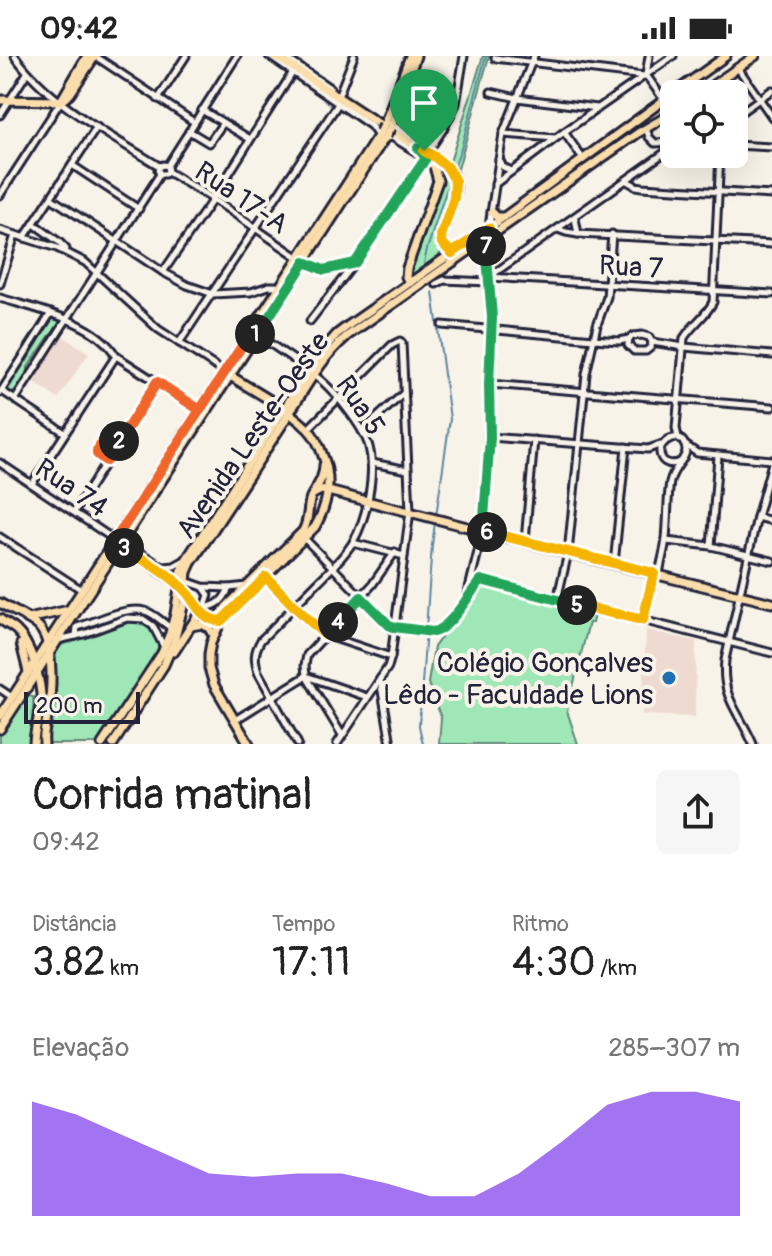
<!DOCTYPE html>
<html lang="pt">
<head>
<meta charset="utf-8">
<style>
	:root { --surface:#fff; --page:#f6f6f6; --text:#222; --muted:#767676; --accent:#7c3aed }
	body { margin:0; font-family:Pangolin,sans-serif; background:var(--page); color:var(--text); height:100vh; display:flex; flex-direction:column; font-size:30px; white-space:nowrap }
	* { box-sizing:border-box; margin:0 }
	p { font-size:26px; color:var(--muted) }
	.icon { flex:none; width:44px; height:44px; fill:none; stroke:currentColor; stroke-width:2; stroke-linecap:round; stroke-linejoin:round }
	.map { position:relative; height:688px; overflow:hidden }
	.panel { display:flex; flex-direction:column; background:var(--surface); flex:1 }
	.panel>* { flex:none }
	.controls { position:absolute; left:660px; top:24px; display:grid; gap:16px }
	.controls a { display:grid; place-items:center; width:88px; height:88px; border-radius:12px; background:var(--surface); box-shadow:0 8px 32px #0002; font-size:40px }
	.scale { position:absolute; left:24px; bottom:20px; width:116px; box-sizing:border-box; padding-left:8px; border:4px solid #22223b; border-top:0; font-size:22px; line-height:28px; white-space:nowrap; color:#22223b; -webkit-text-stroke:6px #f7f3e8; paint-order:stroke }
	.pin { position:absolute; display:grid; place-items:center; width:68px; height:68px; color:#fff; margin:-82px -34px; border-radius:50% 50% 50% 0; rotate:-45deg; box-shadow:0 0 8px #0007 }
	.pin .icon { rotate:45deg }
	.km { position:absolute; width:40px; height:40px; margin:-20px; border-radius:50%; background:#222; color:#fff; font-size:22px; line-height:40px; text-align:center }
	.round { display:grid; place-items:center; flex:none; width:84px; height:84px; border-radius:12px; background:var(--page) }
	.overview { display:flex; align-items:center; justify-content:space-between; height:136px; padding:0 32px }
	h1 { font-size:44px; font-weight:600; line-height:60px }
	.figures { display:grid; grid-template-columns:repeat(3,1fr); gap:12px; height:136px; padding:8px 32px }
	.figures div { display:grid; align-content:center }
	.figures b { font-size:40px; font-weight:600 }
	.figures small { font-size:22px; font-weight:400 }
	.figures p { font-size:22px }
	.chart { height:224px; padding:16px 32px }
	.chart p { display:flex; justify-content:space-between }
	.chart svg { width:100%; height:144px; margin-top:8px; fill:var(--accent); opacity:.7 }
	.status { display:flex; justify-content:space-between; align-items:center; height:56px; padding:0 40px; background:var(--surface); direction:ltr }
	.status svg { height:22px; fill:currentColor }
	.map>svg:first-child { display:block }
	.built { fill:#efdad1 }
	.green { fill:#9fe7b6; stroke:#608478; stroke-width:2 }
	.lines { fill:none; stroke-linecap:round; stroke-linejoin:round }
	.stream { stroke:#5f86a3; stroke-width:2 }
	.minor-casing { stroke:#22223b; stroke-width:11 }
	.major-casing { stroke:#22223b; stroke-width:13 }
	.minor { stroke:#f7f3e8; stroke-width:5 }
	.major { stroke:#faddab; stroke-width:7 }
	.major-bridge-casing { stroke:#22223b; stroke-width:13; stroke-linecap:butt }
	.major-bridge { stroke:#faddab; stroke-width:7 }
	.split-1-casing { stroke:#fff; stroke-width:16 }
	.split-2-casing { stroke:#fff; stroke-width:16 }
	.split-3-casing { stroke:#fff; stroke-width:16 }
	.split-4-casing { stroke:#fff; stroke-width:16 }
	.split-5-casing { stroke:#fff; stroke-width:16 }
	.split-6-casing { stroke:#fff; stroke-width:16 }
	.split-7-casing { stroke:#fff; stroke-width:16 }
	.split-8-casing { stroke:#fff; stroke-width:16 }
	.split-1 { stroke:#22a559; stroke-width:10 }
	.split-2 { stroke:#f0652b; stroke-width:10 }
	.split-3 { stroke:#f0652b; stroke-width:10 }
	.split-4 { stroke:#f5b400; stroke-width:10 }
	.split-5 { stroke:#22a559; stroke-width:10 }
	.split-6 { stroke:#f5b400; stroke-width:10 }
	.split-7 { stroke:#22a559; stroke-width:10 }
	.split-8 { stroke:#f5b400; stroke-width:10 }
	.poi-dot { fill:#1f6fb2; stroke:#f7f3e8; stroke-width:3 }
	.labels { text-anchor:middle; stroke-width:8; stroke-linejoin:round; paint-order:stroke }
	.street-label { font-size:28px; fill:#22223b; stroke:#f7f3e8 }
	.poi-label { font-size:28px; fill:#22223b; stroke:#f7f3e8; text-anchor:end }
</style>
</head>
<body>
<div class="status"><b>09:42</b><svg viewBox="0 0 49 12"><path d="M0 12V9h3v3zM5 12V6h3v6zM10 12V3h3v9zM15 12V0h3v12zM26 1h20v11H26zM47 4h2v5h-2z"/></svg></div>
<div class="map">
<svg width="772" height="688" viewBox="0 0 772 688">
	<rect width="100%" height="100%" fill="#f7f3e8"/>
	<filter id="ink" filterUnits="userSpaceOnUse"><feTurbulence type="fractalNoise" baseFrequency=".0125" numOctaves="2"/><feDisplacementMap in="SourceGraphic" scale="16" xChannelSelector="R" yChannelSelector="G"/><feConvolveMatrix kernelMatrix="1 2 1 2 8 2 1 2 1" color-interpolation-filters="sRGB"/></filter>
	<g filter="url(#ink)">
		<g class="built">
			<polygon points="61,279 89,297 58,343 32,325"/>
			<polygon points="646,574 696,585 695,661 642,659"/>
		</g>
		<g class="green">
			<polygon points="483,0 489,0 458,113 450,106"/>
			<polygon points="436,106 451,126 452,130 436,183 443,196 411,220 409,213 441,125"/>
			<polygon points="53,261 61,263 63,265 55,276 50,279 28,311 28,318 13,339 6,335 7,332 22,308 27,305"/>
			<polygon points="481,528 595,555 592,567 589,567 587,574 567,655 578,688 439,688 441,662 428,627 434,591"/>
			<path d="M130,566C146,566 161,577 158,595L98,688H48L46,680L53,641L50,602L58,589L73,586Z"/>
			<path d="M26,639L33,641C35,657 29,672 30,688H0V680Z"/>
		</g>
		<g class="lines">
			<g class="stream">
				<polyline points="454,112 461,92 486,0"/>
				<polyline points="424,207 427,193 449,126"/>
				<polyline points="433,236 450,363 436,460"/>
				<polyline points="423,688 419,670 432,489 435,467"/>
			</g>
			<defs>
				<g id="minor">
					<path d="M15,0C48,47 111,80 159,110"/>
					<polyline points="95,0 194,66"/>
					<polyline points="269,0 371,70 378,80"/>
					<polyline points="283,0 330,32"/>
					<polyline points="649,0 646,19 664,44"/>
					<polyline points="495,2 644,20"/>
					<polyline points="738,12 772,61"/>
					<polyline points="491,36 517,42 597,52"/>
					<polyline points="339,38 354,0"/>
					<polyline points="158,43 186,0"/>
					<polyline points="202,54 250,83"/>
					<polyline points="0,59 27,17"/>
					<polyline points="734,61 772,34"/>
					<polyline points="392,68 426,92 428,96 444,72 456,48 464,0"/>
					<polyline points="646,72 649,81 655,87 674,86"/>
					<polyline points="189,75 209,87 223,67"/>
					<polyline points="564,76 583,103"/>
					<polyline points="503,78 555,82"/>
					<polyline points="734,89 772,91"/>
					<polyline points="499,103 503,111 512,115"/>
					<polyline points="72,109 139,153"/>
					<polyline points="167,110 237,0"/>
					<polyline points="168,116 165,118 160,118 158,114 159,110 164,109 167,110 168,116 213,143 299,202 317,212 327,214 355,207 426,102 392,81 385,82"/>
					<polyline points="627,125 636,130 642,131 772,139"/>
					<polyline points="495,128 564,76 673,0"/>
					<polyline points="0,139 61,45"/>
					<polyline points="51,142 163,216 187,229 213,238 251,236 269,230 276,230 280,234"/>
					<polyline points="575,162 578,178"/>
					<polyline points="34,168 59,186 66,193"/>
					<polyline points="489,170 503,78 534,0"/>
					<polyline points="558,173 566,176 578,178 772,188"/>
					<polyline points="0,174 57,192 85,206 158,273 224,316"/>
					<polyline points="24,182 97,71"/>
					<polyline points="163,216 213,143 293,16"/>
					<polyline points="488,221 772,238"/>
					<polyline points="489,221 674,90"/>
					<polyline points="0,228 15,179"/>
					<polyline points="436,228 444,224 488,226"/>
					<path d="M0,242C36,253 96,265 116,300L200,354"/>
					<polyline points="310,265 354,208"/>
					<polyline points="442,269 594,283 619,285 629,283"/>
					<polyline points="256,278 309,314"/>
					<polygon points="642,279 649,281 652,286 651,291 646,295 634,295 628,289 629,283 633,280"/>
					<polyline points="652,286 684,291 772,299"/>
					<polyline points="179,287 338,48"/>
					<polyline points="489,328 772,351"/>
					<polyline points="2,335 65,377"/>
					<polyline points="0,337 51,257"/>
					<polyline points="15,344 160,118"/>
					<polyline points="308,373 392,289 400,285 402,287 410,455 391,601 388,611 337,688"/>
					<polyline points="362,375 404,337"/>
					<polyline points="490,381 648,393 660,389"/>
					<path d="M680,384L678,381L676,372L684,282C693,268 706,260 713,246L720,98"/>
					<polyline points="684,388 697,397 772,404"/>
					<polyline points="106,405 97,398 97,395 108,376 111,374 122,381"/>
					<polyline points="0,407 115,484 136,494 183,524 203,531 229,532 247,530"/>
					<polyline points="372,407 408,414"/>
					<polyline points="32,428 116,300"/>
					<polyline points="74,456 157,326"/>
					<polyline points="757,461 772,465"/>
					<polyline points="0,481 82,534"/>
					<path d="M304,482L389,569L394,571C407,573 421,577 433,576C449,574 470,536 481,524"/>
					<polyline points="525,485 534,384"/>
					<polyline points="666,485 711,490 772,505"/>
					<polyline points="353,487 404,500"/>
					<polyline points="122,489 124,492 179,529"/>
					<polyline points="711,490 718,400"/>
					<polyline points="614,508 626,391"/>
					<polyline points="165,511 174,510 185,504"/>
					<path d="M659,518C661,506 665,494 666,482C668,463 667,444 670,426C673,411 687,403 686,393C683,376 666,380 660,393C659,405 668,411 680,406"/>
					<polyline points="266,521 294,550 325,579 391,601"/>
					<polyline points="472,521 772,597"/>
					<polyline points="204,532 209,539 205,551"/>
					<path d="M186,536C196,548 201,563 219,565"/>
					<polyline points="467,540 483,475 488,417 489,328 492,261 488,221 487,184"/>
					<polyline points="557,544 568,497 586,318 597,269 607,241 612,178"/>
					<path d="M204,552C218,550 224,544 229,532"/>
					<polyline points="643,564 654,518"/>
					<path d="M76,580L77,571C97,566 124,550 145,555C154,557 163,567 171,572"/>
					<polyline points="58,584 84,578 127,562 143,563 153,570 164,591"/>
					<polyline points="380,623 391,688"/>
					<polyline points="0,633 12,641"/>
					<polyline points="235,664 306,620 367,641"/>
					<polyline points="342,679 306,620 305,609 307,599 372,529 395,496"/>
					<path d="M298,688L258,616C254,603 254,596 261,584C280,565 298,546 317,527C330,514 344,501 353,486C367,462 376,417 369,391C364,371 331,330 314,319"/>
					<path d="M753,688C739,655 721,643 725,604L757,461L772,407"/>
				</g>
				<g id="major">
					<polyline points="272,0 283,5 379,68"/>
					<polyline points="700,38 755,0"/>
					<polyline points="62,43 87,0"/>
					<polyline points="0,44 61,45"/>
					<polyline points="61,45 70,38 95,0"/>
					<polyline points="384,69 410,0"/>
					<polyline points="391,71 416,0"/>
					<path d="M395,77C402,82 409,87 417,91C434,101 460,112 455,137C453,152 444,165 441,180L442,187L452,197L451,201"/>
					<polyline points="492,156 497,161 504,161"/>
					<polyline points="411,226 406,221 407,212 438,125 434,110 419,94"/>
					<path d="M226,317C253,335 285,350 308,373C315,380 320,391 323,400C333,425 328,448 315,471L221,565L211,587L209,598V612L214,629L249,688"/>
					<polyline points="315,437 321,434 328,435 568,497 772,547"/>
					<path d="M0,547C11,554 28,561 38,570C54,586 52,629 49,651C48,664 42,675 44,688"/>
					<path d="M0,563C5,567 11,570 16,574C31,588 39,618 41,638C42,655 34,671 34,688"/>
					<polyline points="28,563 69,554"/>
					<path d="M215,568L226,551L303,475C310,462 307,452 311,441C317,430 324,422 324,409"/>
					<polyline points="192,570 202,568 209,572 211,576"/>
					<polyline points="21,588 28,616"/>
					<polyline points="174,596 200,556"/>
					<polyline points="0,660 380,77"/>
					<polyline points="0,673 386,80"/>
					<polyline points="102,688 162,597 170,577 175,558 182,513 186,504 321,296 337,278 349,269 504,161 664,44 726,0"/>
					<path d="M113,688L164,609L174,586L184,547L187,516L191,507C222,461 252,415 282,369C302,338 319,304 347,280L638,77L674,56"/>
				</g>
			</defs>
			<use href="#minor" class="minor-casing"/>
			<use href="#major" class="major-casing"/>
			<use href="#minor" class="minor"/>
			<use href="#major" class="major"/>
			<defs>
				<g id="major-bridge">
					<polyline points="380,77 384,69"/>
					<polyline points="386,80 391,71"/>
				</g>
			</defs>
			<use href="#major-bridge" class="major-bridge-casing"/>
			<use href="#major-bridge" class="major-bridge"/>
		</g>
	</g>
	<g class="lines" filter="url(#ink)">
		<defs>
			<polyline id="split-1" points="255,278 257,279 305,206 324,214 355,207 426,102 418,92 424,95"/>
			<polyline id="split-2" points="119,385 106,405 97,398 97,395 108,376 111,374 122,381 157,326 200,354 251,276 255,278"/>
			<polyline id="split-3" points="119,385 157,326 200,354 115,484 124,492"/>
			<path id="split-4" d="M124,492C146,506 172,518 188,538C198,551 203,564 221,565L266,521L294,550L325,579L338,566"/>
			<path id="split-5" d="M338,566L361,541L389,569L394,571L433,576C451,572 468,539 481,524L577,549"/>
			<polyline id="split-6" points="487,476 654,517 643,564 577,549"/>
			<polyline id="split-7" points="486,190 492,261 489,328 490,381 483,475 487,476"/>
			<polyline id="split-8" points="424,95 435,101 448,112 455,125 454,142 441,180 442,187 452,197 489,172 486,190"/>
		</defs>
		<use href="#split-1" class="split-1-casing"/>
		<use href="#split-2" class="split-2-casing"/>
		<use href="#split-3" class="split-3-casing"/>
		<use href="#split-4" class="split-4-casing"/>
		<use href="#split-5" class="split-5-casing"/>
		<use href="#split-6" class="split-6-casing"/>
		<use href="#split-7" class="split-7-casing"/>
		<use href="#split-8" class="split-8-casing"/>
		<use href="#split-1" class="split-1"/>
		<use href="#split-2" class="split-2"/>
		<use href="#split-3" class="split-3"/>
		<use href="#split-4" class="split-4"/>
		<use href="#split-5" class="split-5"/>
		<use href="#split-6" class="split-6"/>
		<use href="#split-7" class="split-7"/>
		<use href="#split-8" class="split-8"/>
	</g>
	<circle class="poi-dot" cx="669" cy="622" r="8"/>
	<g class="labels">
		<g class="street-label">
			<text transform="translate(242 141) rotate(34)" y="10">Rua 17-A</text>
			<text transform="translate(631 210) rotate(3)" y="10">Rua 7</text>
			<text transform="translate(361 349) rotate(56)" y="10">Rua 5</text>
			<text transform="translate(252 379) rotate(-55)" y="10">Avenida Leste-Oeste</text>
			<text transform="translate(72 431) rotate(34)" y="10">Rua 74</text>
		</g>
		<g class="poi-label">
			<text x="653" y="616">Colégio Gonçalves<tspan x="653" dy="32">Lêdo - Faculdade Lions</tspan></text>
		</g>
	</g>
</svg>
<div class="controls">
<a><svg class="icon" aria-label="locate" viewBox="0 0 24 24"><circle cx="12" cy="12" r="6"/><path d="M12 2v4M12 18v4M2 12h4M18 12h4"/></svg></a>
</div>
<div class="scale">200 m</div>
<div class="pin" style="left:424px;top:95px;background:#1e9e55"><svg class="icon" aria-label="arrive" viewBox="0 0 24 24"><path d="M6 21V4h12l-3 4 3 4H6"/></svg></div>
<b class="km" style="left:255px;top:278px">1</b>
<b class="km" style="left:119px;top:385px">2</b>
<b class="km" style="left:124px;top:492px">3</b>
<b class="km" style="left:338px;top:566px">4</b>
<b class="km" style="left:577px;top:549px">5</b>
<b class="km" style="left:487px;top:476px">6</b>
<b class="km" style="left:486px;top:190px">7</b>
</div>
<section class="panel">
<div class="overview"><div><h1>Corrida matinal</h1><p>09:42</p></div><a class="round"><svg class="icon" aria-label="share" viewBox="0 0 24 24"><path d="M12 15V3M7 8l5-5 5 5M5 13v7h14v-7"/></svg></a></div>
<div class="figures">
<div><p>Distância</p><b>3.82<small> km</small></b></div>
<div><p>Tempo</p><b>17:11</b></div>
<div><p>Ritmo</p><b>4:30<small> /km</small></b></div>
</div>
<div class="chart"><p><span>Elevação</span>285–307 m</p>
<svg viewBox="0 0 160 44" preserveAspectRatio="none"><path d="M0 44V9L10 13L20 19L30 25L40 31L50 32L60 31L70 31L80 34L90 38L100 38L110 31L120 21L130 10L140 6L150 6L160 9V44z"/></svg>
</div>
</section>
</body>
</html>
